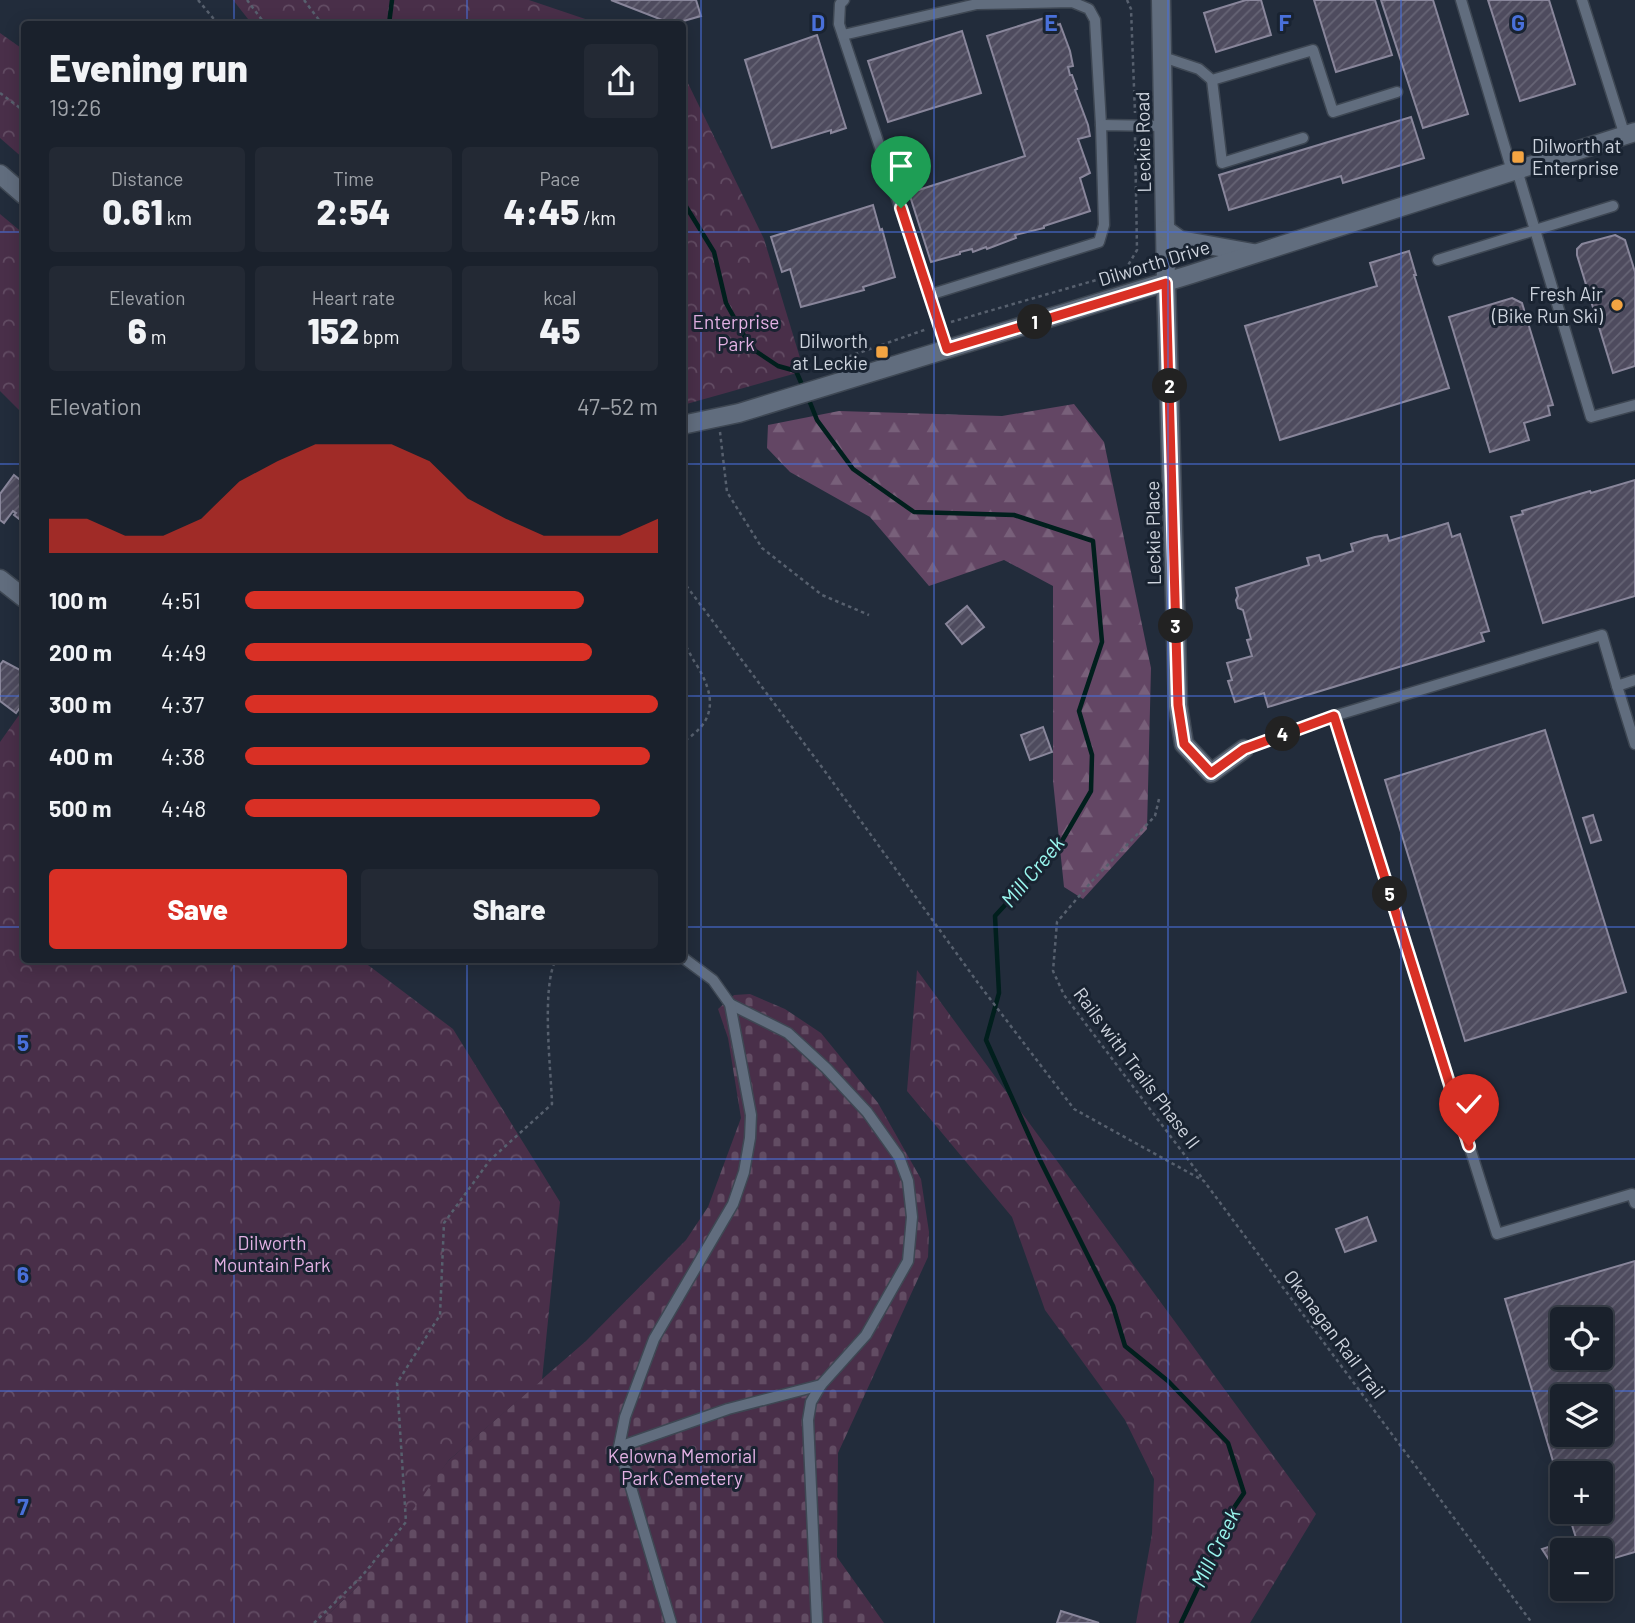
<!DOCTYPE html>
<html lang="en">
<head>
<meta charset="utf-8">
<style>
	:root { --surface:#1a212c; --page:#232934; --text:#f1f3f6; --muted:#9fa3a9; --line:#383e48; --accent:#d93025 }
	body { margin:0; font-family:Barlow,sans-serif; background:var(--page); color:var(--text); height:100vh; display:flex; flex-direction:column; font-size:26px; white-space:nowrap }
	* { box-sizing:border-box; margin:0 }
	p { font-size:23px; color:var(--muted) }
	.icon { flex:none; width:38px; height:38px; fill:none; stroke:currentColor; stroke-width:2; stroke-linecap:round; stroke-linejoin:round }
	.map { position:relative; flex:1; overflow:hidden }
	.sheet { position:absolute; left:21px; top:21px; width:665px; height:942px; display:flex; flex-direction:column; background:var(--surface); border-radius:7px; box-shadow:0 4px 18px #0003,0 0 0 2px var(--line) }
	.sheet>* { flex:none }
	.fabs { position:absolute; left:1550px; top:1307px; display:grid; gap:14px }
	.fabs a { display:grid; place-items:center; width:63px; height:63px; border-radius:7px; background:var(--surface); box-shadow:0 4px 18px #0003,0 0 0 2px var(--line); font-size:35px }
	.pin { position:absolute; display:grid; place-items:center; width:60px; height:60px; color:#fff; margin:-72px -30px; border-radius:50% 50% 50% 0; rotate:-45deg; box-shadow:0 0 7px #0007 }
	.pin .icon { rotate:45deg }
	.km { position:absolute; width:35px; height:35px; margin:-18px; border-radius:50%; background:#222; color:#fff; font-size:19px; line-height:35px; text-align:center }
	.round { display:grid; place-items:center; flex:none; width:74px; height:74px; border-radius:7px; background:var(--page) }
	.overview { display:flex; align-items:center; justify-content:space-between; height:119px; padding:0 28px }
	h1 { font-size:38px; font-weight:800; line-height:52px }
	.figures { display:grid; grid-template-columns:repeat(3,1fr); gap:10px; height:119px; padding:7px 28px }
	.figures div { display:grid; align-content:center; border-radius:7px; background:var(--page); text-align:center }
	.figures b { font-size:35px; font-weight:800 }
	.figures small { font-size:19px; font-weight:400 }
	.figures p { font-size:19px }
	.chart { height:196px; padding:14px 28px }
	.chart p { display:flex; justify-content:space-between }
	.chart svg { width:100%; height:126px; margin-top:7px; fill:var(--accent); opacity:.7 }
	.primary-button { display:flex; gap:14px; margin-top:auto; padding:14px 28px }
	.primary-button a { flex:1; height:80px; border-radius:7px; background:var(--accent); color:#fff; font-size:28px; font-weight:800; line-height:80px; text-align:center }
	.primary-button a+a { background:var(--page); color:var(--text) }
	ul { padding:0 28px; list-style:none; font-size:23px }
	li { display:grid; grid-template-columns:112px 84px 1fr; align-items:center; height:52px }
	li i { height:18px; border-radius:9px; background:var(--accent) }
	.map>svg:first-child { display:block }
	.forest { fill:url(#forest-firs) }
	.cemetery { fill:url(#cemetery-stones) }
	.park { fill:url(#park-crowns) }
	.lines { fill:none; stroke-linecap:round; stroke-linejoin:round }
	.stream { stroke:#011f1d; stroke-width:4.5 }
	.building { fill:url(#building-hatch); stroke:#89869b; stroke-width:2; fill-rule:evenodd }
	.lane-casing { stroke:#3e4753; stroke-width:13 }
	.street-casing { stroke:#3e4753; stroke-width:21 }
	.secondary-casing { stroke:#3e4753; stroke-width:21 }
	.path { stroke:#57606e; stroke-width:2.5; stroke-dasharray:3.5 3.5; stroke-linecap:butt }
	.lane { stroke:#616d7e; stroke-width:10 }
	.street { stroke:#616d7e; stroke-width:18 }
	.secondary { stroke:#616d7e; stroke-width:18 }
	.route-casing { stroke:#fff; stroke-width:14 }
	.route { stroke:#d93025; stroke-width:9 }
	.grid { fill:none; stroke:#4970da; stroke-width:2; stroke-opacity:0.55 }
	.poi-dot { fill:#f3a442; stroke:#192331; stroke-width:2.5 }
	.labels { text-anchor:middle; stroke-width:6; stroke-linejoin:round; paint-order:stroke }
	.street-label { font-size:19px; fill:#ced4de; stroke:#192331 }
	.poi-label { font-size:19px; fill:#ced4de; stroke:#192331; text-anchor:end }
	.park-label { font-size:19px; fill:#e3b1e4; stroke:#192331 }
	.water-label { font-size:21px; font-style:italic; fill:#99f6ee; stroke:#192331 }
	.grid-label { font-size:23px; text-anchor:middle; font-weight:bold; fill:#4970da; stroke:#192331; stroke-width:6; stroke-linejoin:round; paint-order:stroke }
</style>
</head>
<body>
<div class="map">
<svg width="1635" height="1623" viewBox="0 0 1635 1623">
	<defs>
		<pattern id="forest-firs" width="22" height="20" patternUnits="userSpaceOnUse" patternTransform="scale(1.75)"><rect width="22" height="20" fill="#634664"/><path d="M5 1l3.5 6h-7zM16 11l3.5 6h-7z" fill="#78607a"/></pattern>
		<pattern id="cemetery-stones" width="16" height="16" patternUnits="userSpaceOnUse" patternTransform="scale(1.75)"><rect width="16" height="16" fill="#492f49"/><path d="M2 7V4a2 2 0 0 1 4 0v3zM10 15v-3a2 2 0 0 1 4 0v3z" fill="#624c63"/></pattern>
		<pattern id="park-crowns" width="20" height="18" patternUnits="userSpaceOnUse" patternTransform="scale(1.75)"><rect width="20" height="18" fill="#492f49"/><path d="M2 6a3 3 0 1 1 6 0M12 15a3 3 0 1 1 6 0" fill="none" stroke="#624c63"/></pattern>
		<pattern id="building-hatch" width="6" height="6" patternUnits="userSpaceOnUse" patternTransform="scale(1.75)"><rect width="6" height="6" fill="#4e4b5e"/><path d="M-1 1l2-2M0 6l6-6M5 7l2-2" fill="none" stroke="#666475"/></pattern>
	</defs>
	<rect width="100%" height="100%" fill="#222c3b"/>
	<polygon class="forest" points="1074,404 1104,442 1151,668 1147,829 1083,899 1064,887 1053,781 1053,586 1004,560 929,586 870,517 790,472 767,448 768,425 839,411 1002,416"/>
	<polygon class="cemetery" points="750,994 785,1009 821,1033 878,1103 921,1179 929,1232 928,1257 838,1453 837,1557 884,1623 319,1623 357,1587 392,1532 449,1460 586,1341 686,1240 708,1207 741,1118 728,1038 718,1009 734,995"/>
	<g class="park">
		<polygon points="233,0 529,0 600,24 252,24"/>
		<polygon points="0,33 24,50 24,159 0,138"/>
		<polygon points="682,71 764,239 804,371 683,405"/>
		<polygon points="0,214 24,234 24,415 0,391"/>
		<polygon points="24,708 24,959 360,959 453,1029 560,1202 542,1380 449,1460 357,1587 319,1623 0,1623 0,742"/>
		<polygon points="917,970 1316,1514 1250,1623 1136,1623 1152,1534 1154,1479 1125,1420 1045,1310 1012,1217 907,1091"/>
	</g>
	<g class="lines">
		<g class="stream">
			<polyline points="389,24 392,0"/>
			<polyline points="682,200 714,252 726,303 751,348 778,366 796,371 803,387"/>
			<polyline points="807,395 817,420 853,469 914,512 1014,515 1093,541 1102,642 1079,711 1092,755 1091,791 1059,846 995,916 999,993 986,1040 1040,1160 1113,1306 1125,1346 1168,1381 1228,1443 1244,1493 1227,1518 1211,1560 1181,1623"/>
		</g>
	</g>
	<g class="building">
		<polygon points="611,0 696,0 701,16 673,24 666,24 665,21"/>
		<polygon points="1246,0 1261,0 1271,35 1216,52 1204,13"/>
		<polygon points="1314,0 1375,0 1392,55 1336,72"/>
		<polygon points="1381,0 1433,0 1468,114 1423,128"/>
		<polygon points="1488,0 1549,0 1575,84 1520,101"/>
		<polygon points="1054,15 1057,25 1060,24 1070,51 1073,66 1068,67 1070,75 1072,75 1077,89 1075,90 1088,125 1090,136 1078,139 1090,173 1080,178 1090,211 1044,226 1044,228 1015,235 1016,238 987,249 986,247 973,252 972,249 960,252 960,254 931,262 909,193 1025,156 987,36"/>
		<polygon points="962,31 981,93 888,122 868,61"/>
		<polygon points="817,35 846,128 831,133 831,130 772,148 745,60"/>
		<polygon points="1411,117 1424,158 1343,183 1341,176 1229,210 1219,175"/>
		<polygon points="873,205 880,230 882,229 895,277 863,287 864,290 801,307 790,269 782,272 771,237"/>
		<polygon points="1615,235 1625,240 1635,272 1635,366 1613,373 1577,255 1577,249 1582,244"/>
		<polygon points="1409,251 1416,275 1414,275 1449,388 1280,440 1245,326 1377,286 1370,263"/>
		<polygon points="1512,298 1522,303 1553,405 1548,406 1550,415 1524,423 1529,440 1490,452 1449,317"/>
		<polygon points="14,475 24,483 24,523 14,515 16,513 13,511 4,523 0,520 0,494"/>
		<polygon points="1635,480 1635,596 1543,623 1511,517 1523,514 1522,511 1590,491 1591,493"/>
		<polygon points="1448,523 1452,537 1460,534 1489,631 1481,633 1484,641 1268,707 1264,693 1235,702 1228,681 1232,680 1227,663 1252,656 1247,640 1251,639 1243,610 1238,608 1236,600 1238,596 1236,588 1309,565 1307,558 1319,555 1321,561 1353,551 1351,544 1375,537 1387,535 1389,541"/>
		<polygon points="967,606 984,627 962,644 946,624"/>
		<polygon points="3,661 24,672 24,702 16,713 0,701 0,665"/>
		<polygon points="1043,727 1052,752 1030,760 1021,735"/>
		<polygon points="1545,730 1626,992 1465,1041 1385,780"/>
		<polygon points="1593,815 1601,840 1591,843 1583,818"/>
		<polygon points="1367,1217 1376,1241 1345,1252 1336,1229"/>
		<path d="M1635,1261V1552L1601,1562V1550H1563V1574L1559,1575L1542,1549L1576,1538L1568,1512H1601V1474H1563V1495L1505,1299ZM1563,1320H1601V1358H1563ZM1563,1396H1601V1435H1563Z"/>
		<polygon points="1061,1611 1099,1623 1057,1623"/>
	</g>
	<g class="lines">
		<defs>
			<g id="lane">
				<polyline points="844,0 840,4 839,24 947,349"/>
				<polyline points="1461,0 1512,171"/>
				<polyline points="1582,0 1625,136"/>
				<polyline points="843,35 977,4 1072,2 1089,9 1095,20 1101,125"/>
				<polyline points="1163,57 1199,69 1212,80 1313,50 1333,112 1397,92"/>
				<polyline points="1212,80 1222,163 1303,138"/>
				<polyline points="1517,170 1591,417 1635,405"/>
				<polyline points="1438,260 1613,206"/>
				<polyline points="929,295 1099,242 1104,225 1101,125 1164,126"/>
				<polyline points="1617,686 1635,744"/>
				<polyline points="1334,716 1497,1234 1632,1194 1635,1203"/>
				<polyline points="1244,749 1334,716 1602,635 1617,686 1635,680"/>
				<polyline points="619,1447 728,1409 821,1385 866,1335 908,1261 912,1217 908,1181 899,1157 867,1112 826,1068 788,1033 730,1004"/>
				<polyline points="671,1623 619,1447 625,1417 654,1339 733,1204 744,1172 750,1138 751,1115 730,1004 713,980 682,957"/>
				<polyline points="817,1623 808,1420 811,1402 821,1385"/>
			</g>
			<g id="street">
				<polyline points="1166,283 1178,706 1184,744 1211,773 1244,749"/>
				<polyline points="0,579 24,598"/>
			</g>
			<g id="secondary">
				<polyline points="1161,0 1166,283"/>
				<polyline points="0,174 24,195"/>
				<polyline points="1166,230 1180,240 1253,253"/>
				<polyline points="682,425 739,413 1192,274 1635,132"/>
			</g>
		</defs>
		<use href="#lane" class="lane-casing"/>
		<use href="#street" class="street-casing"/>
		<use href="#secondary" class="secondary-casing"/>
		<g class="path">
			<polyline points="198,0 218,24"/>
			<polyline points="247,0 265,24"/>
			<polyline points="304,0 322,24"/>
			<polyline points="1127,0 1131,9 1135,113"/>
			<polyline points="0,93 24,111"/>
			<polyline points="951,322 1124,272 1137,250 1135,137"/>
			<polyline points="823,368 830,363 927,329"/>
			<polyline points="720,432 727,492 762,548 822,595 869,615"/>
			<polyline points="682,580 824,770 978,983 1074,1109 1204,1181 1532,1623"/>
			<path d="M682,641C688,648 691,657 696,664C716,696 717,722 682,742"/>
			<polyline points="1159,799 1155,816 1092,881 1057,922 1053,971 1064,995 1202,1178"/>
			<path d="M314,1623L362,1576L406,1522L397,1383L440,1315L444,1223L490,1160L552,1104C551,1069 541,988 556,959"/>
		</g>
		<use href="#lane" class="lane"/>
		<use href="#street" class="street"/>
		<use href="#secondary" class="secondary"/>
	</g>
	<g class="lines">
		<defs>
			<polyline id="route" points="901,208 947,349 1166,283 1178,705 1184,744 1211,773 1244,749 1334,716 1469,1146"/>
		</defs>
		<use href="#route" class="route-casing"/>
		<use href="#route" class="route"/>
	</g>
	<path class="grid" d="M234,0V24M467,0V24M701,0V1623M934,0V1623M1168,0V1623M1401,0V1623M0,232H24M682,232H1635M0,464H24M682,464H1635M0,696H24M682,696H1635M0,927H24M682,927H1635M234,959V1623M467,959V1623M0,1159H1635M0,1391H1635"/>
	<g class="poi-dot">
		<rect x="1511" y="150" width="14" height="14" rx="3.5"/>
		<circle cx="1617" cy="305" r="7"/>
		<rect x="875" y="345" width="14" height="14" rx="3.5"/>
	</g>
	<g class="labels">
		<g class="street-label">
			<text transform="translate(1143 142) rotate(-91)" y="7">Leckie Road</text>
			<text transform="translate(1154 263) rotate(-17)" y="7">Dilworth Drive</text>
			<text transform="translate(1153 533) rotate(-91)" y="7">Leckie Place</text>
			<text transform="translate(1137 1068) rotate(53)" y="7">Rails with Trails Phase II</text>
			<text transform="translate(1335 1334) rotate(53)" y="7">Okanagan Rail Trail</text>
		</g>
		<g class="poi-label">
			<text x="1532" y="153" text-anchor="start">Dilworth at<tspan x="1532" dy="22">Enterprise</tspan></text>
			<text x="1603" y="301">Fresh Air<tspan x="1603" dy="22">(Bike Run Ski)</tspan></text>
			<text x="868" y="348">Dilworth<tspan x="868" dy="22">at Leckie</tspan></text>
		</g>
		<g class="park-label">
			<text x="736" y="329">Enterprise<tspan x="736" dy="22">Park</tspan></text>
			<text x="272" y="1250">Dilworth<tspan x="272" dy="22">Mountain Park</tspan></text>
			<text x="682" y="1463">Kelowna Memorial<tspan x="682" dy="22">Park Cemetery</tspan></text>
		</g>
		<g class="water-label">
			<text transform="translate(1033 872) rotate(-50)" y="7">Mill Creek</text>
			<text transform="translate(1216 1548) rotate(-64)" y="7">Mill Creek</text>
		</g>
	</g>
	<g class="grid-label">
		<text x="818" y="31">D</text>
		<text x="1051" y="31">E</text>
		<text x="1285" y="31">F</text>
		<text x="1518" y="31">G</text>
		<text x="23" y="1051">5</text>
		<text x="23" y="1283">6</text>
		<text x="23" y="1515">7</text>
	</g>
</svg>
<div class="fabs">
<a><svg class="icon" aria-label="locate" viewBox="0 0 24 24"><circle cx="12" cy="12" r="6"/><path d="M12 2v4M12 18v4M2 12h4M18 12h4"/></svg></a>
<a><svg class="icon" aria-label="layers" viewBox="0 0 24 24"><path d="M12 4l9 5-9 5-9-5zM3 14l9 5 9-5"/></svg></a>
<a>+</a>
<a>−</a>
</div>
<div class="pin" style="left:901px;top:208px;background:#1e9e55"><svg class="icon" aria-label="arrive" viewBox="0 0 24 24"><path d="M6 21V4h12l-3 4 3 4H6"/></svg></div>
<div class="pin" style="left:1469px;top:1146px;background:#d93025"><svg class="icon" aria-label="check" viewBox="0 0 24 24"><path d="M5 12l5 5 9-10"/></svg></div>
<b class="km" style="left:1035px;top:322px">1</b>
<b class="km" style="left:1170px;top:386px">2</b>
<b class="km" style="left:1176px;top:626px">3</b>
<b class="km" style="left:1283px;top:734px">4</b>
<b class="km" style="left:1390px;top:894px">5</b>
<section class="sheet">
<div class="overview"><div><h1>Evening run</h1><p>19:26</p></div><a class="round"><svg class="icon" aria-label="share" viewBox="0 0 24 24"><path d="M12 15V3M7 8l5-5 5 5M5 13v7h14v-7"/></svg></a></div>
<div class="figures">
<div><p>Distance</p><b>0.61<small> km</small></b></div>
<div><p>Time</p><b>2:54</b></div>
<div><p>Pace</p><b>4:45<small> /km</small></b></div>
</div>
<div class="figures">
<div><p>Elevation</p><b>6<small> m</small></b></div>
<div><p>Heart rate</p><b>152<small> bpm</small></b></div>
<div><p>kcal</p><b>45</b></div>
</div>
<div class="chart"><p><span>Elevation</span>47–52 m</p>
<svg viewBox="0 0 160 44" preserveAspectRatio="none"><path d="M0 44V32L10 32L20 38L30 38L40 32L50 19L60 12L70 6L80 6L90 6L100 12L110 25L120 32L130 38L140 38L150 38L160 32V44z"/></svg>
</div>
<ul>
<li><b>100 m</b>4:51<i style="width:82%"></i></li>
<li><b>200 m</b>4:49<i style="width:84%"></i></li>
<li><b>300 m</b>4:37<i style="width:100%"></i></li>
<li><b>400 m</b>4:38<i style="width:98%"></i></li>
<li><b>500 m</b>4:48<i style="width:86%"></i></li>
</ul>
<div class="primary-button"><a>Save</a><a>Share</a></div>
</section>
</div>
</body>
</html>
